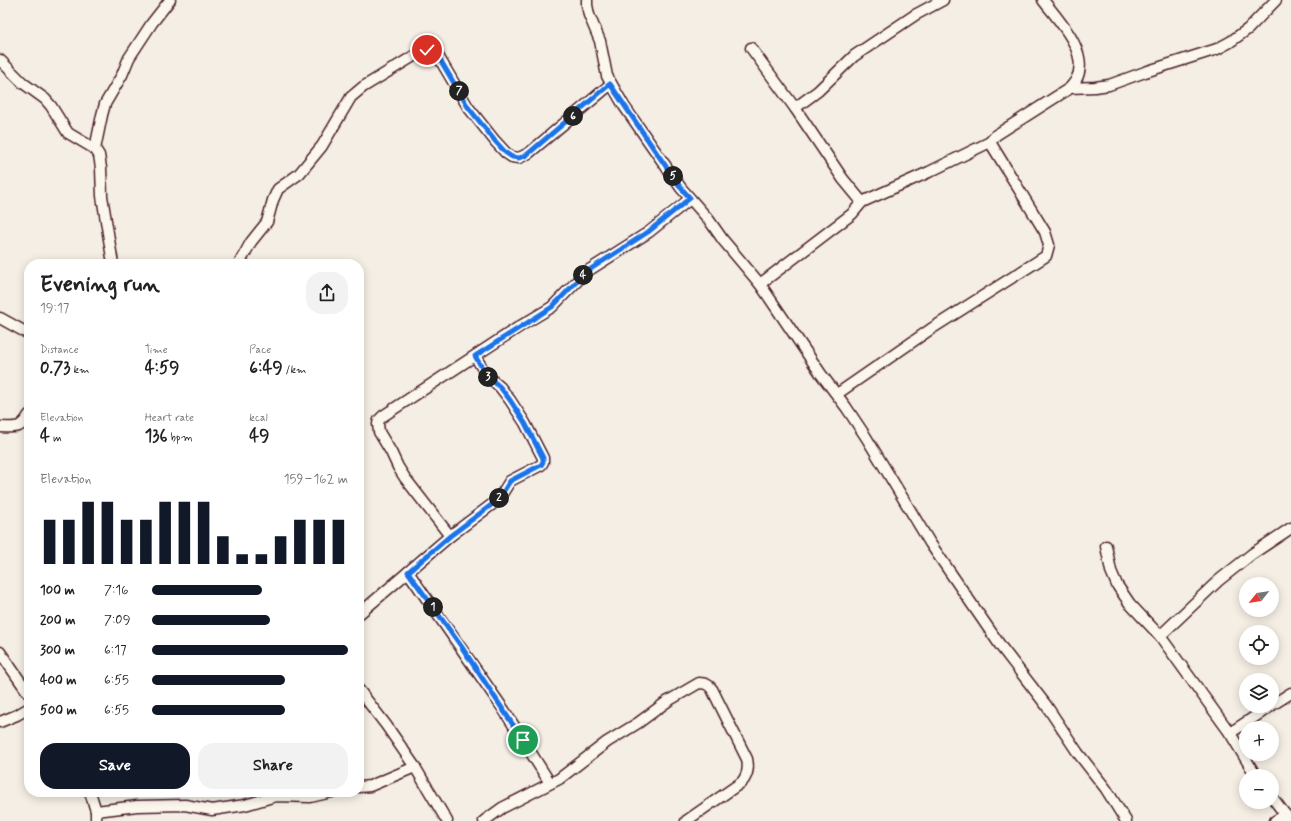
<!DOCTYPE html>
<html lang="en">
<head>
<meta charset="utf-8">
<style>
	:root { --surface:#fff; --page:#f2f2f2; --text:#222; --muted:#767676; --accent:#111827 }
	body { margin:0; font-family:Mynerve,sans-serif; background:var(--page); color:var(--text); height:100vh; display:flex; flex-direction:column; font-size:15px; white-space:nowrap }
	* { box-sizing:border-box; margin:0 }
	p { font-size:13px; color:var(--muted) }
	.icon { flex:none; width:22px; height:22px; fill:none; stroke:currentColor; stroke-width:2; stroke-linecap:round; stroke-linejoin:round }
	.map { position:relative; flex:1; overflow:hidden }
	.side { position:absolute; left:24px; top:259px; width:340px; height:538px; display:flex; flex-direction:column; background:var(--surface); border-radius:16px; box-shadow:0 2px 10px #0003 }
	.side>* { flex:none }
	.needle { width:26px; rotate:240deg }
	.tools { position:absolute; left:1239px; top:577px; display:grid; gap:8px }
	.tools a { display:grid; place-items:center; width:40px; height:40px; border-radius:50%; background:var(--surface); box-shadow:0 2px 10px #0003; font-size:20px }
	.pin { position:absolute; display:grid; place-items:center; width:34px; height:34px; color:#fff; margin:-17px; border:2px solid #fff; border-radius:50%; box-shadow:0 1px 4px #0007 }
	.km { position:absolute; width:20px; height:20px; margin:-10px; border-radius:50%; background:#222; color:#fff; font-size:11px; line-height:20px; text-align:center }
	.round { display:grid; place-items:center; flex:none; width:42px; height:42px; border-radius:16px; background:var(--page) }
	.overview { display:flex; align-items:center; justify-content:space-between; height:68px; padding:0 16px }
	h1 { font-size:22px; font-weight:700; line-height:30px }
	.metrics { display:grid; grid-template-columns:repeat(3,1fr); gap:6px; height:68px; padding:4px 16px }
	.metrics div { display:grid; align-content:center }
	.metrics b { font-size:17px; font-weight:700 }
	.metrics small { font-size:11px; font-weight:400 }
	.metrics p { font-size:11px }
	.chart { height:112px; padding:8px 16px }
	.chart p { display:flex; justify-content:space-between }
	.chart svg { width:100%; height:72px; margin-top:4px; stroke:var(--accent); stroke-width:6 }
	.primary-button { display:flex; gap:8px; margin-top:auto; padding:8px 16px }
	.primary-button a { flex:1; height:46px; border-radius:16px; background:var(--accent); color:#fff; font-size:16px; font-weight:700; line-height:46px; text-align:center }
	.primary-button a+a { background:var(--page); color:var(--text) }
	ul { padding:0 16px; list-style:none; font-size:13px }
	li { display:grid; grid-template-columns:64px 48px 1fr; align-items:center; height:30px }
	li i { height:10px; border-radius:5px; background:var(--accent) }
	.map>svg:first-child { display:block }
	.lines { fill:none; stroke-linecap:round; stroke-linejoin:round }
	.minor-casing { stroke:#4a1f2b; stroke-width:13 }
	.minor { stroke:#fbf7ec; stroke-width:10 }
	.route-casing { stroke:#fff; stroke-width:8 }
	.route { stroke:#1a73e8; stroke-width:5 }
</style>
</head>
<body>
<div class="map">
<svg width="1291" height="821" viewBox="0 0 1291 821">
	<rect width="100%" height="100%" fill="#f4eee4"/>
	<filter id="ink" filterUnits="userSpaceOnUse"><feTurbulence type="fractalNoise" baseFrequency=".025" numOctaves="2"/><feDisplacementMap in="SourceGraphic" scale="8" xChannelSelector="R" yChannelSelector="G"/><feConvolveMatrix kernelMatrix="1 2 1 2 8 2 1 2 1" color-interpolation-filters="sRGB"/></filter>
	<g filter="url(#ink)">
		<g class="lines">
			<defs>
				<g id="minor">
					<polyline points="587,0 587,5 589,15 600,41 607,76 624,106 681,188 709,220 723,240 760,284 821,374 846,407 866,437 930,543 1002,648 1046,705 1078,753 1106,789 1126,821"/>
					<polyline points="751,48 795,108 843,179 862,202"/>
					<polyline points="0,60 23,83 45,99 51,106 68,133 95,149 99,155 101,168 102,196 113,264"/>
					<polyline points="1070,88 1095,87 1109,85 1145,72 1217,49 1230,42 1248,29 1276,0"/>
					<polyline points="795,108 818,91 854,56 915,15 943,0"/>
					<polyline points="95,149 102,115 105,104 122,75 129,58 152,23 170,0"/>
					<path d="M239,264L251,242L267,222L273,200L278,189L299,174L322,146L351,97L363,87L422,51C428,50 433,51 438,56L468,107L495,141L506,153L512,157L519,158L529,153L611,84"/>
					<path d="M760,284L852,214L862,202L929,172L990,142L996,135L1070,88C1072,85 1074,83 1076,80C1091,53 1058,20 1043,0"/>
					<polyline points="0,318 29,334"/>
					<polyline points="837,394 931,329 1046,256 1049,245 1045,232 990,142"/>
					<path d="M0,427C16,427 20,430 29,415"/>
					<polyline points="450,536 494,503 500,497 510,481 541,465 543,462 543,458 525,423 510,400 500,387 487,376 475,356"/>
					<polyline points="1106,546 1111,571 1117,585 1130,604 1160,636 1230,733 1256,776"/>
					<polyline points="408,572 504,710 550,783"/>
					<polyline points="359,614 450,536 405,478 398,467 391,452 379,432 378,424 379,420 383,416 522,325 552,307 586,272 649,232 690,199"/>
					<polyline points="1160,636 1218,581 1252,554 1291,528"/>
					<polyline points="0,652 29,694"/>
					<polyline points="359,690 386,725 415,767 447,821"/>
					<polyline points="1272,705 1291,693"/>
					<polyline points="0,722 17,715 29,708"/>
					<polyline points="1230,733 1271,706"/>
					<polyline points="359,787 370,786 415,767"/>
					<polyline points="90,792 96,811 96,821"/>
					<polyline points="1272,797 1290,821"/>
					<polyline points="96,811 137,806 185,805 212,810 245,805 276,796 310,797 332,792"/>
					<path d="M484,821L502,808L559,779L607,742L638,723L668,701L699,683C705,683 708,684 712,689L747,759C749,768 748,775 742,782L686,821"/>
					<polyline points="1275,821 1286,815"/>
				</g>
			</defs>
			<use href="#minor" class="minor-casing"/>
			<use href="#minor" class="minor"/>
		</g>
	</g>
	<g class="lines" filter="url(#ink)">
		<defs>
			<polyline id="route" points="427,50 434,52 438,56 468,107 495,141 506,153 512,157 519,158 525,156 529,153 610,84 656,152 681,188 690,198 648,232 586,272 552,307 475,356 487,376 500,387 510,400 525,423 543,458 543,462 541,465 510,481 500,497 494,503 450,536 408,572 461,646 523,740"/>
		</defs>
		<use href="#route" class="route-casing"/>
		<use href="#route" class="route"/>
	</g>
</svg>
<div class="tools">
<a><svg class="needle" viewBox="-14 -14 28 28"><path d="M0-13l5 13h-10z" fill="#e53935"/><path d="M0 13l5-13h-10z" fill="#767676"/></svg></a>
<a><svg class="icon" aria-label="locate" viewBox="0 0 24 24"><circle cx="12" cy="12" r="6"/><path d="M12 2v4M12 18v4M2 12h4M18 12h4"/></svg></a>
<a><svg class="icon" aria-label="layers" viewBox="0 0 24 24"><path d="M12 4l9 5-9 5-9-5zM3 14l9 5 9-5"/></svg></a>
<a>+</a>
<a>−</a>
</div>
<div class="pin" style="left:523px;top:740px;background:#1e9e55"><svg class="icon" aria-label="arrive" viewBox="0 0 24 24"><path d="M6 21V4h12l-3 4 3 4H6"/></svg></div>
<div class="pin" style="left:427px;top:50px;background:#d93025"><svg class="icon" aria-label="check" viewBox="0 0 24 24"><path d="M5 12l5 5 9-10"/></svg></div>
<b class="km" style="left:433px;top:607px">1</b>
<b class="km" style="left:499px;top:498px">2</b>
<b class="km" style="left:488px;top:377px">3</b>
<b class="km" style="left:583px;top:275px">4</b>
<b class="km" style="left:673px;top:176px">5</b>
<b class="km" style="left:573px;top:116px">6</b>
<b class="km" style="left:459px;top:91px">7</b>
<section class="side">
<div class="overview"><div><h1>Evening run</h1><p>19:17</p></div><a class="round"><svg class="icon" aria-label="share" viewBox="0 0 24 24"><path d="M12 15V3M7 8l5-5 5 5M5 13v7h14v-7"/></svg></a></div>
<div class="metrics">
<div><p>Distance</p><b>0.73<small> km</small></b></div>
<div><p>Time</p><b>4:59</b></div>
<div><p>Pace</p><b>6:49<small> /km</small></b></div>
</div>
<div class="metrics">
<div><p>Elevation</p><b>4<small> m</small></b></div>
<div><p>Heart rate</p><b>136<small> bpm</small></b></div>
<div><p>kcal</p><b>49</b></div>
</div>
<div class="chart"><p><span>Elevation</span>159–162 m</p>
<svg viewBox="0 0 160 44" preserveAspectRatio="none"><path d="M5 44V17M15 44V17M25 44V6M35 44V6M45 44V17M55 44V17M65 44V6M75 44V6M85 44V6M95 44V27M105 44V38M115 44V38M125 44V27M135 44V17M145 44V17M155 44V17"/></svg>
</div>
<ul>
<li><b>100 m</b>7:16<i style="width:56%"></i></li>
<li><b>200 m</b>7:09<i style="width:60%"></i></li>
<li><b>300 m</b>6:17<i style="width:100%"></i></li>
<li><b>400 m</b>6:55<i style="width:68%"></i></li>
<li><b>500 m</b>6:55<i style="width:68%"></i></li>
</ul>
<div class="primary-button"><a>Save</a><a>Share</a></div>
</section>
</div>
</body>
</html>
